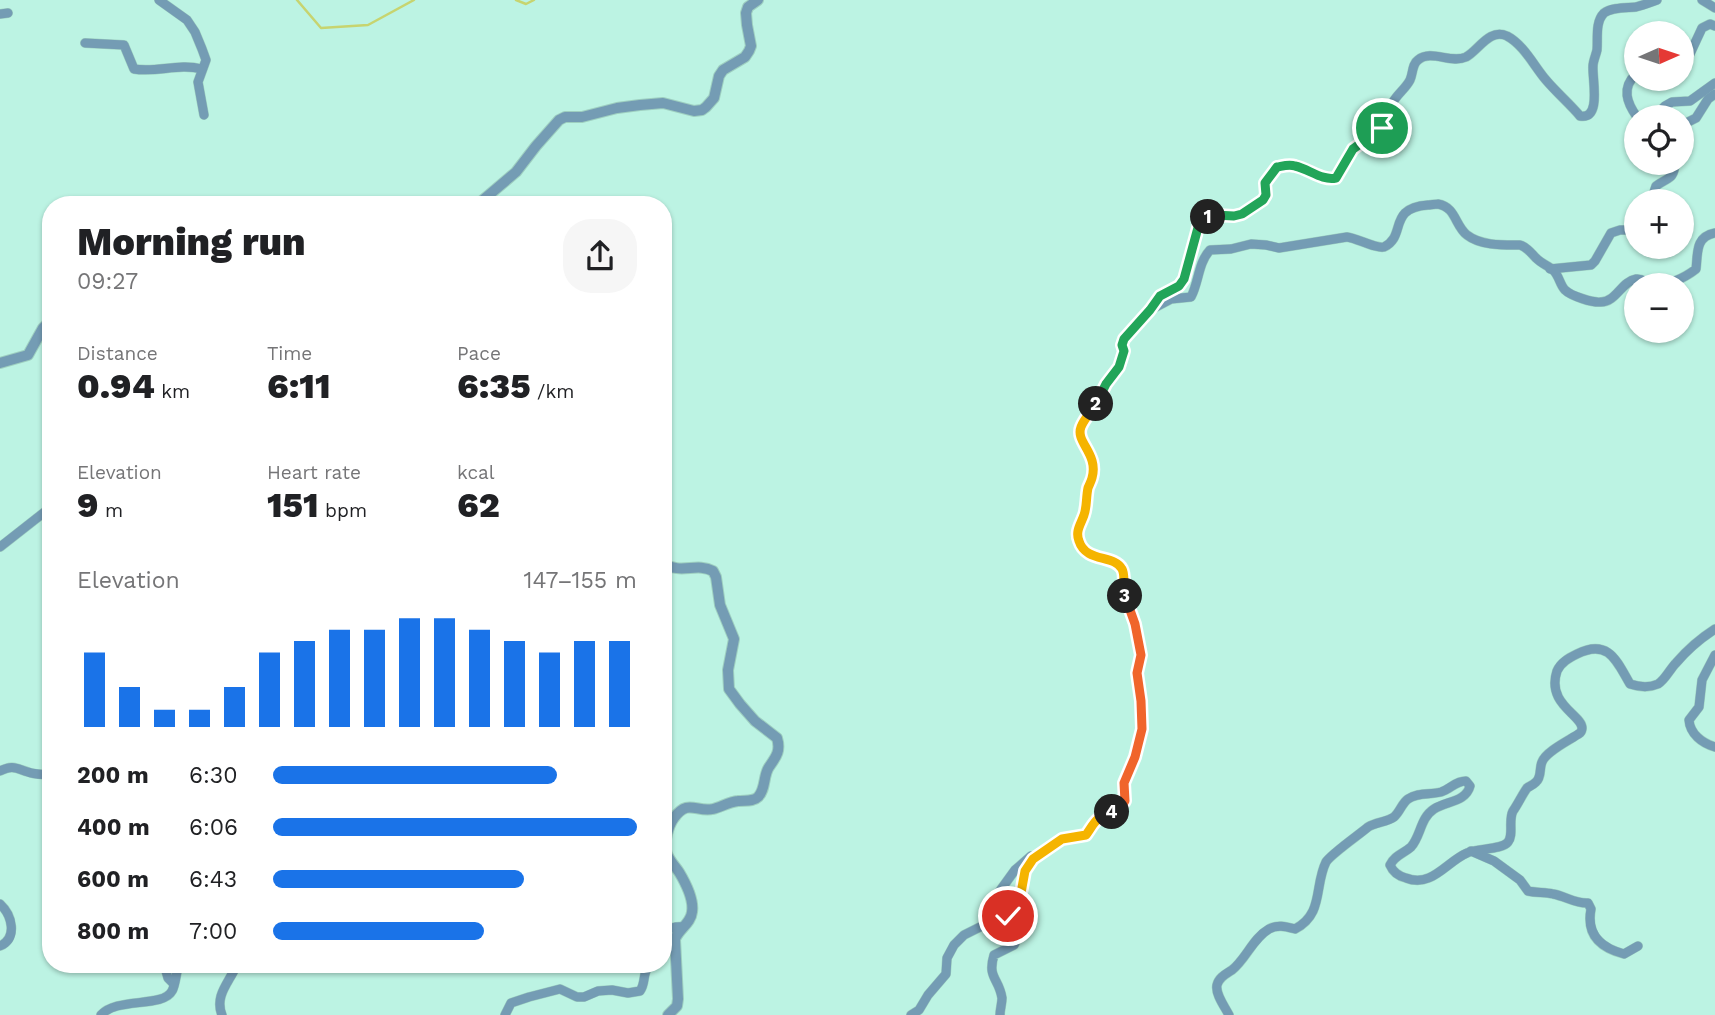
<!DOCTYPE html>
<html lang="en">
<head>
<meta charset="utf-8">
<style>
	:root { --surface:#fff; --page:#f6f6f6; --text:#202124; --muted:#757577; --accent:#1a73e8 }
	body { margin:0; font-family:"Work Sans",sans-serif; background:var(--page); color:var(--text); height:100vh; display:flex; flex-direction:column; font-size:26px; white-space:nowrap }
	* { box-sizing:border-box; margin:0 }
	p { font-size:23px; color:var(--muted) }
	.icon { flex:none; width:38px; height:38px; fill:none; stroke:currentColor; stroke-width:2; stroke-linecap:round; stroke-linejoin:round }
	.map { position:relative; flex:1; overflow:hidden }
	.sheet { position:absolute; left:42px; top:196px; width:630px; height:777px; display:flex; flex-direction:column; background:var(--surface); border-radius:28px; box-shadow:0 2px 5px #0004 }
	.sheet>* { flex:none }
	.needle { width:46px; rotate:87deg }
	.tools { position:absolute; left:1624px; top:21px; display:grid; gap:14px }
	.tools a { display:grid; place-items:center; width:70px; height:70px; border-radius:50%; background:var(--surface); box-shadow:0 2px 5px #0004; font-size:35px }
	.pin { position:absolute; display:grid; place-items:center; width:60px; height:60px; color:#fff; margin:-30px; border:4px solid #fff; border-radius:50%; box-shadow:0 2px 7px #0007 }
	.km { position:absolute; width:35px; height:35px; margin:-18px; border-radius:50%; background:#222; color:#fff; font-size:19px; line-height:35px; text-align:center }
	.round { display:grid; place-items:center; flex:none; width:74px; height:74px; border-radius:28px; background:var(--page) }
	.head { display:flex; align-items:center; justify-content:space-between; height:119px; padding:0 35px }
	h1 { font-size:38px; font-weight:800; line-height:52px }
	.metrics { display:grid; grid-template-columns:repeat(3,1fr); gap:10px; height:119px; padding:7px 35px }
	.metrics div { display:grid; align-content:center }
	.metrics b { font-size:35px; font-weight:800 }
	.metrics small { font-size:19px; font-weight:400 }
	.metrics p { font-size:19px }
	.chart { height:196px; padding:14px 35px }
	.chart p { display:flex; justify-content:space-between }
	.chart svg { width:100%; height:126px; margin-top:7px; stroke:var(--accent); stroke-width:6 }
	ul { padding:0 35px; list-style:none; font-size:23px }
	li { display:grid; grid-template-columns:112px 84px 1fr; align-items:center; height:52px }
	li i { height:18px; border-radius:9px; background:var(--accent) }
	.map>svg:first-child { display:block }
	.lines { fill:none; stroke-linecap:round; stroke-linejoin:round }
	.stream { stroke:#c7d46f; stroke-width:2.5 }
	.minor-casing { stroke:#9ecfc0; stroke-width:10 }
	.tertiary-casing { stroke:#9ecfc0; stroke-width:12 }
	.minor { stroke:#749cb4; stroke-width:9 }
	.tertiary { stroke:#749cb4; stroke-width:10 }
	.split-1-casing { stroke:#fff; stroke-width:14 }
	.split-2-casing { stroke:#fff; stroke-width:14 }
	.split-3-casing { stroke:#fff; stroke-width:14 }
	.split-4-casing { stroke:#fff; stroke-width:14 }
	.split-5-casing { stroke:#fff; stroke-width:14 }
	.split-1 { stroke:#22a559; stroke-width:9 }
	.split-2 { stroke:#22a559; stroke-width:9 }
	.split-3 { stroke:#f5b400; stroke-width:9 }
	.split-4 { stroke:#f0652b; stroke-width:9 }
	.split-5 { stroke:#f5b400; stroke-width:9 }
</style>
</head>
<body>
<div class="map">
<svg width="1715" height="1015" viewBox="0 0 1715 1015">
	<rect width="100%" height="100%" fill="#bcf3e3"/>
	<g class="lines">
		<g class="stream">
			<polyline points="297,0 321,28 368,25 414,0"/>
			<polyline points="516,0 526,4 534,0"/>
		</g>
		<defs>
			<g id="minor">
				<polyline points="159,0 187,20 195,32 202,49 206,60 198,82 204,115"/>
				<polyline points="1702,0 1715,8"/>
				<polyline points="0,14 8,13"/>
				<path d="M85,43L124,45L134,69C157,73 178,63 202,69"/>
				<polyline points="1682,59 1689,56 1702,28 1710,24 1715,26"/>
				<path d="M1636,74C1621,88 1627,103 1637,117"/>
				<polyline points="1654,117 1665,106 1672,102 1690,101 1715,83"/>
				<polyline points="1682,125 1696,118 1708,99 1715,94"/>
				<path d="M1651,201L1656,186C1668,177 1674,180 1675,163"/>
				<polyline points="1550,269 1591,265 1595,261 1611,233 1620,230 1636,230"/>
				<path d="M1152,309L1171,299L1191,297C1199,282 1198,263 1210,250L1231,249L1251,244L1266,245L1279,248L1347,237C1356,238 1377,249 1384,247C1407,236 1387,208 1428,205C1429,205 1437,204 1438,204C1456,207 1455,226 1467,235C1481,246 1504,245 1520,245C1527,247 1531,253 1536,258C1542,264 1549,266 1554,271C1559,276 1560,285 1565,290C1571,296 1593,303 1601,302C1616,302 1622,281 1636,279C1643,278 1645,283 1651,284C1665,288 1686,277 1696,269C1698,253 1695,237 1715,233"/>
				<polyline points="0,547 51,507"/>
				<path d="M1715,655L1702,680L1699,707L1689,720C1690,734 1702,743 1715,747"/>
				<path d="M0,771C13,765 15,768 28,772C35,775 43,774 51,775"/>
				<path d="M1471,851L1494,861L1520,880L1528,891C1537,893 1545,892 1553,894C1565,896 1576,904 1588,903L1591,909C1586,935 1601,948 1624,954L1638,946"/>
				<path d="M0,904C12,915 18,938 0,946"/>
				<path d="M663,933C670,928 675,926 683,927"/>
				<polyline points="164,964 168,978 174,984"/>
				<path d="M101,1015C116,997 163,1008 172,991C176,984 176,972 179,964"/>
				<path d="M222,1015C214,995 230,982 237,964"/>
				<path d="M505,1015L511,1003L529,997L560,989L577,997H584L598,991L612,990L628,993L640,991C646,983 642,975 649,964"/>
				<polyline points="911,1015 919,1010 928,995 946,974 947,958 954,945 964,935 982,926 994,899 1015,870 1031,856"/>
				<path d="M1000,1015C1000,1009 1002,1004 1002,998C999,978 987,978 994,955L1014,945L1016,941L1010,925L1008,911L1010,907L1017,900L1021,893L1027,866L1033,859L1062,839L1086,835L1095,820L1100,816L1117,810L1125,801L1124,783L1135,757L1142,728L1141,701L1137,673L1141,655L1135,624L1123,590L1124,573L1121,566L1116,563L1093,556L1084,550L1079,542L1077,533L1084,514L1088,486L1093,469V460L1081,439L1080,429L1093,410L1106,384L1119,367L1123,351L1122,345L1124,339L1150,310L1160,296L1179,286L1184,279L1199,224C1209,212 1223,218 1236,215C1244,214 1254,207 1261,201C1268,195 1263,188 1266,181C1269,175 1273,171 1277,167C1304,161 1317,182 1337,178L1353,149L1382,128L1394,117V112L1391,106C1395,95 1405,90 1410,80C1413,74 1412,64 1418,60C1431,49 1451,64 1466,57C1479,50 1489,28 1507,36C1524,45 1534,66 1546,80C1557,93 1570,104 1580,116C1602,120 1592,79 1593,66C1593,61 1596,55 1597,50C1598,38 1595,22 1604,13C1612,7 1627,8 1636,7C1643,5 1650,3 1657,0"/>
				<path d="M1229,1015C1225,1007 1215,994 1217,985C1219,977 1226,974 1232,970C1246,959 1253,938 1269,929C1278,924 1287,927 1295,929C1324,914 1314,886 1326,862C1331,854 1360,834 1368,827C1376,822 1387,822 1394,817C1400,812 1402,803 1408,799C1418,792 1430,795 1441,792C1451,789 1455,781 1466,781L1470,786C1466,802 1446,801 1434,809C1420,818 1421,836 1411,847C1403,854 1395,855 1390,865C1393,872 1398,876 1406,878C1432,888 1446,862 1467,853C1477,848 1502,850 1508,842C1514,835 1508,820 1513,811C1518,804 1522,795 1527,788C1530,786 1533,785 1536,782C1542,777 1539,768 1542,762C1546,751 1570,740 1580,733C1581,732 1582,730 1582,728C1582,715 1546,704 1557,671C1561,662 1569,658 1577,654C1609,638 1617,662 1630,684C1639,687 1649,688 1658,684C1665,680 1670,669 1676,663C1687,650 1701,638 1715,629"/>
			</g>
			<g id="tertiary">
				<polyline points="477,205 516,172 536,146 559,120 565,117 582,117 617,108 640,105 663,103 694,111 702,110 706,107 714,98 719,76 723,70 745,57 749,51 751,46 747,25 746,13 748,7 758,0"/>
				<polyline points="0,363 28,355 43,328 51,320"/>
				<path d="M663,563C681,575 696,562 713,571L716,577L720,605L734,639L728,670L729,689L740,704L755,721L777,738C781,751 776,757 769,767C763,776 766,789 758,797C753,802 745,800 738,801C729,802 721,807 713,809C697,813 688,798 674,818C668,826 663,844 667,854C669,860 675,866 679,872C685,882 694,900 692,912C691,923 679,929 675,939L678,999L677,1006L668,1015"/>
			</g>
		</defs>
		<use href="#minor" class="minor-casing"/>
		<use href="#tertiary" class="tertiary-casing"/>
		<use href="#minor" class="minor"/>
		<use href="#tertiary" class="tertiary"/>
	</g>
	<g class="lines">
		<defs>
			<path id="split-1" d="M1208,217L1215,215L1234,216L1242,214L1263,200L1266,195L1265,183L1277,167C1283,166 1289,164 1295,166C1309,169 1322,181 1336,178L1353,149L1382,128"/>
			<polyline id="split-2" points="1096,404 1106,384 1119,367 1124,351 1122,345 1124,339 1150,310 1160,296 1179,286 1184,279 1199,224 1203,219 1208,217"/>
			<path id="split-3" d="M1096,404C1091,412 1084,419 1081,427C1075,442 1099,454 1092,478C1091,482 1089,485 1088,488C1086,497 1087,507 1084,515C1081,524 1075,531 1079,541C1086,563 1114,554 1122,569C1126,576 1122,587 1125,596"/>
			<polyline id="split-4" points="1112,812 1117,810 1125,801 1124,783 1135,757 1142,729 1141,701 1137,673 1141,655 1135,624 1125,596"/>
			<path id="split-5" d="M1008,916L1010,907L1017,900L1021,893L1025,871L1033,859L1062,839L1086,835C1097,819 1094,820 1112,812"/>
		</defs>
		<use href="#split-1" class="split-1-casing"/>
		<use href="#split-2" class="split-2-casing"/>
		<use href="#split-3" class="split-3-casing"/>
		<use href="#split-4" class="split-4-casing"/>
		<use href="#split-5" class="split-5-casing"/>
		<use href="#split-1" class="split-1"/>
		<use href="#split-2" class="split-2"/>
		<use href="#split-3" class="split-3"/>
		<use href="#split-4" class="split-4"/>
		<use href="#split-5" class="split-5"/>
	</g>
</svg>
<div class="tools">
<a><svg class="needle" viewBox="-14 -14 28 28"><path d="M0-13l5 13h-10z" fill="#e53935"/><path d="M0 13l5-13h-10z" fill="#757577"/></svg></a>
<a><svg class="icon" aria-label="locate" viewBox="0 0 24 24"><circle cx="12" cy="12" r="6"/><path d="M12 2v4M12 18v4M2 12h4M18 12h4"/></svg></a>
<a>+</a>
<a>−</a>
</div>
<div class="pin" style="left:1382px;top:128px;background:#1e9e55"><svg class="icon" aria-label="arrive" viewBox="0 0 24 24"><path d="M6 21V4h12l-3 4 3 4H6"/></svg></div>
<div class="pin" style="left:1008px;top:916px;background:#d93025"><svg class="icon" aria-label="check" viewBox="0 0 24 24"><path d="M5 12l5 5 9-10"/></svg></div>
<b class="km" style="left:1208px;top:217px">1</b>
<b class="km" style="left:1096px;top:404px">2</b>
<b class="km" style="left:1125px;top:596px">3</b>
<b class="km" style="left:1112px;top:812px">4</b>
<section class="sheet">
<div class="head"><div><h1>Morning run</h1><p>09:27</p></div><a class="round"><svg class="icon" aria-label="share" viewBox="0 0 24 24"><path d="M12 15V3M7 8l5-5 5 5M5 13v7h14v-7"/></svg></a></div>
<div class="metrics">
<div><p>Distance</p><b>0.94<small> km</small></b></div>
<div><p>Time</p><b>6:11</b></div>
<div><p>Pace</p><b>6:35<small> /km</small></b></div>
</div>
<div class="metrics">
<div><p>Elevation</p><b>9<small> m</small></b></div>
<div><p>Heart rate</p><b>151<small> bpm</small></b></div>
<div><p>kcal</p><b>62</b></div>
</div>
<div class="chart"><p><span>Elevation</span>147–155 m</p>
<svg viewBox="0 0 160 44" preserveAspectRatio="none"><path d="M5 44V18M15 44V30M25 44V38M35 44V38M45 44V30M55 44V18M65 44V14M75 44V10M85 44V10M95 44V6M105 44V6M115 44V10M125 44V14M135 44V18M145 44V14M155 44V14"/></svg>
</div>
<ul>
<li><b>200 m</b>6:30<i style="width:78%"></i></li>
<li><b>400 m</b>6:06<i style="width:100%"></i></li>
<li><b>600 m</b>6:43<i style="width:69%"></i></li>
<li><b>800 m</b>7:00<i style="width:58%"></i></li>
</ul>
</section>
</div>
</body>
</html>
